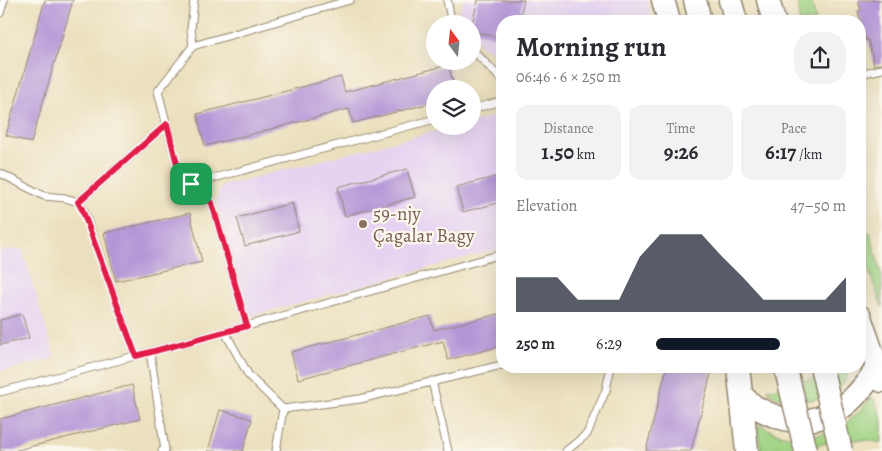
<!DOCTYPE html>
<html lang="en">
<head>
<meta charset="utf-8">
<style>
	:root { --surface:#fff; --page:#f2f2f3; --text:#2b2b33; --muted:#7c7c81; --accent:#111827 }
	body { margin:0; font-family:Alegreya,serif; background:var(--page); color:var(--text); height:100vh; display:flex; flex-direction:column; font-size:19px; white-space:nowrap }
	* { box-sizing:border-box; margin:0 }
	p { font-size:16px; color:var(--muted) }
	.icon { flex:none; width:28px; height:28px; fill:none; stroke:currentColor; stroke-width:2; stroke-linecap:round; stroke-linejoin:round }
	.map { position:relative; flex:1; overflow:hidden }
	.details { position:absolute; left:496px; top:15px; width:370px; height:358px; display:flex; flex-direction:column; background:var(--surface); border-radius:20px; box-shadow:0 5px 20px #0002 }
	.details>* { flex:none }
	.needle { width:32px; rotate:345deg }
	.buttons { position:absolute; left:426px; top:15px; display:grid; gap:10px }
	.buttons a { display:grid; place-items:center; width:55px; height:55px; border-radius:50%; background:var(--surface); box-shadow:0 5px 20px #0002; font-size:25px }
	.pin { position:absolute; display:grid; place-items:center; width:42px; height:42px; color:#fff; margin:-21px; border-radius:10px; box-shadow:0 2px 8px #0006 }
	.round { display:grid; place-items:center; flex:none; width:52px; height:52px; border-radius:20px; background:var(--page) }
	.headline { display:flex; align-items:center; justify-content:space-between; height:85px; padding:0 20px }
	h1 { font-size:28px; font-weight:700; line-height:38px }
	.stats { display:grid; grid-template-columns:repeat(3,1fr); gap:8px; height:85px; padding:5px 20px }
	.stats div { display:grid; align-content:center; border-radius:12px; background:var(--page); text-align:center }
	.stats b { font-size:21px; font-weight:700 }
	.stats small { font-size:14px; font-weight:400 }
	.stats p { font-size:14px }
	.chart { height:140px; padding:10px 20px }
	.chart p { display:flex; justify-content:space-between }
	.chart svg { width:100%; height:90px; margin-top:5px; fill:var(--accent); opacity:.7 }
	ul { padding:0 20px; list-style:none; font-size:16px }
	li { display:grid; grid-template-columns:80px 60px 1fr; align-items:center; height:38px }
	li i { height:12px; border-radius:6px; background:var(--accent) }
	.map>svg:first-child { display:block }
	.built { fill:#e5d3f1 }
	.green { fill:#9dd181; stroke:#6c7e50 }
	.building { fill:#b496d7 }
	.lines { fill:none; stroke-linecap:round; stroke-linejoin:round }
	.service-casing { stroke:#93856e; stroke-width:9 }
	.primary-casing { stroke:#93856e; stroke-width:25 }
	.service { stroke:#fff; stroke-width:7 }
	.primary { stroke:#fff; stroke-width:22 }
	.primary-bridge-casing { stroke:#93856e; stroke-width:25; stroke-linecap:butt }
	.primary-bridge { stroke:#fff; stroke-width:22 }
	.route-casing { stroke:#fff; stroke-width:10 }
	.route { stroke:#e11d48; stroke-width:6 }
	.education-dot { fill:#8d6e63; stroke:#fbf7ec; stroke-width:2 }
	.labels { text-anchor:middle; stroke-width:4.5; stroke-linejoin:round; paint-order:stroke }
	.education-label { font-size:19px; fill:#785e54; stroke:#fbf7ec; text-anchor:start }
</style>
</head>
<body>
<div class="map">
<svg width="882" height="451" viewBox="0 0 882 451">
	<rect width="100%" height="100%" fill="#fbf7ec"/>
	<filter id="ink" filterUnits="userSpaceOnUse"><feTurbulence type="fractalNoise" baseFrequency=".02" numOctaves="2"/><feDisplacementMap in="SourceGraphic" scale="10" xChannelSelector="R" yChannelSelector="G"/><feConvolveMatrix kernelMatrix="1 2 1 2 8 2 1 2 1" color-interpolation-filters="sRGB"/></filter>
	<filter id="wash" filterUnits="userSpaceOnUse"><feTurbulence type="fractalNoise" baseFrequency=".0096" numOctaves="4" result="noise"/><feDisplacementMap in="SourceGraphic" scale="20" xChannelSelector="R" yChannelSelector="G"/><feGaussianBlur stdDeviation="1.12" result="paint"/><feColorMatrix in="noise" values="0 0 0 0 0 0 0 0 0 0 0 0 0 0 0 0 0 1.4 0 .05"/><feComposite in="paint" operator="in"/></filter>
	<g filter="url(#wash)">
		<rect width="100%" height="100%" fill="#ebe0bd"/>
		<g class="built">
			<polygon points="463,0 647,0 652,21 502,21 502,57 480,45 473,36 472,24 461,24 457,19"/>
			<polygon points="502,114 502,248 247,317 216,200 222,186 455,126 472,126 473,122"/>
			<polygon points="22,249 55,358 0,372 0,251"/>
		</g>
		<g class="green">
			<polygon points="798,0 811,0 816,21 799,21"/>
			<polygon points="870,232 882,277 882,307 860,245 860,235"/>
			<path d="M849,370C847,377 845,382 840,388C829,400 796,404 780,398C775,397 771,393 767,390Z"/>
			<path d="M873,397L882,419V443L867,440H850L821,444L803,451H761L758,427L759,425H761C767,428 773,432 779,434C800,440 828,435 846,423C856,416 864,407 871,398Z"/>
		</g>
		<g id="blocks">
			<g class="building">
				<polygon points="45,0 73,0 31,143 6,135"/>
				<polygon points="478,0 524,0 519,21 502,21 502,38 472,31 472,23"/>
				<polygon points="858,0 882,0 882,64 874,65 868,40 866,41 858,11 861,10"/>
				<polygon points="448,65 455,89 435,89 435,102 353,123 349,109 205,146 197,114 341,77 345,92"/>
				<polygon points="407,169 415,197 345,216 338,187"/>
				<polygon points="502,175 502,202 463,212 456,187"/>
				<polygon points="292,203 299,231 245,246 237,218"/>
				<polygon points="190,213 202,262 116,281 104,233"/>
				<polygon points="502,313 502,346 448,360 443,341 298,379 291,352 430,316 434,330"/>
				<polygon points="22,314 29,338 0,345 0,320"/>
				<polygon points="667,366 713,366 691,451 646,451"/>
				<polygon points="132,385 140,419 13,451 0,451 0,419"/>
				<polygon points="220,410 252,419 243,451 208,451"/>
			</g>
		</g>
	</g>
	<g filter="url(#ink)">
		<use href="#blocks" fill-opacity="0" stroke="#93856e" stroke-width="1"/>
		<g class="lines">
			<defs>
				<g id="service">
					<polyline points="447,0 452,24"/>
					<polyline points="0,13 4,0"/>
					<polyline points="193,46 191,29 194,0"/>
					<polyline points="472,49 502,80"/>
					<polyline points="860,74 882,69"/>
					<polyline points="472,109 502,101"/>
					<polyline points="0,173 44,196 65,198 78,202 83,209 136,356"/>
					<polyline points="191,184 435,119"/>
					<polyline points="78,202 167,124"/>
					<polyline points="247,326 212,203 191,184 180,176 158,91 193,46 350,0"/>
					<polyline points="225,332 249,376 283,409 360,399 502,365"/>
					<polyline points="150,352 165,450 162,451"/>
					<polyline points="432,381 448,451"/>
					<polyline points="0,392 247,326 502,254"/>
					<polyline points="276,451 283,409"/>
					<polyline points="566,451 587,434 606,390 611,366"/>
				</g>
				<g id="primary">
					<polyline points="663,0 669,21"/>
					<polyline points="695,0 700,21"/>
					<polyline points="730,0 736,21"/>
					<polyline points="768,0 774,21"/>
					<polyline points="860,317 882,381"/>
					<polyline points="738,366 747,451"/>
					<path d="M742,396C747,400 752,405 757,408C767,413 779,419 790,420C806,423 828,417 841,408C856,398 867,383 877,368"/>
				</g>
			</defs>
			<use href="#service" class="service-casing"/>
			<use href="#primary" class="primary-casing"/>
			<use href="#service" class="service"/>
			<use href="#primary" class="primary"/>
			<defs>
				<g id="primary-bridge">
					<polyline points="785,366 806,451"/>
					<polyline points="821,366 841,451"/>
				</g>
			</defs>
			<use href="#primary-bridge" class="primary-bridge-casing"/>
			<use href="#primary-bridge" class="primary-bridge"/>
		</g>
	</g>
	<g class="lines" filter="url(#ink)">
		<defs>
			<polygon id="route" points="167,124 180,176 191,184 212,203 247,326 136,356 82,209 78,202"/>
		</defs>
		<use href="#route" class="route-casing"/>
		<use href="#route" class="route"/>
	</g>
	<circle class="education-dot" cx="363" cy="224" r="5"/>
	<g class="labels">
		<g class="education-label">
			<text x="373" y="220">59-njy<tspan x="373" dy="22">Çagalar Bagy</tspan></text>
		</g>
	</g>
</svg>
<div class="buttons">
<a><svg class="needle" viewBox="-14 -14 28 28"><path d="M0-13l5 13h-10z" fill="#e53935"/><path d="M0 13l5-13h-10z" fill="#7c7c81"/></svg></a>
<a><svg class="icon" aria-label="layers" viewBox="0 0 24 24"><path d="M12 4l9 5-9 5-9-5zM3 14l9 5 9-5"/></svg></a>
</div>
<div class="pin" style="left:191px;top:184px;background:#1e9e55"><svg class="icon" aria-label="arrive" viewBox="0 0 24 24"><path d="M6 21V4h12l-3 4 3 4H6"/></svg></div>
<section class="details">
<div class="headline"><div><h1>Morning run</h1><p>06:46 · 6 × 250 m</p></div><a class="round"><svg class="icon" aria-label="share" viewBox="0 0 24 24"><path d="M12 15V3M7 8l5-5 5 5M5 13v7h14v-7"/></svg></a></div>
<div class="stats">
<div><p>Distance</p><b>1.50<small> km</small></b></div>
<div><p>Time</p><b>9:26</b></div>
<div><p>Pace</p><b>6:17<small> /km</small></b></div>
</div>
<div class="chart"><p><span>Elevation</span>47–50 m</p>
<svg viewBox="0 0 160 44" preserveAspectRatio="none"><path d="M0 44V27L10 27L20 27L30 38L40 38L50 38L60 17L70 6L80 6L90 6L100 17L110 27L120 38L130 38L140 38L150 38L160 27V44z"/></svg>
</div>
<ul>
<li><b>250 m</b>6:29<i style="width:65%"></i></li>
</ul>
</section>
</div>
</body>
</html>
